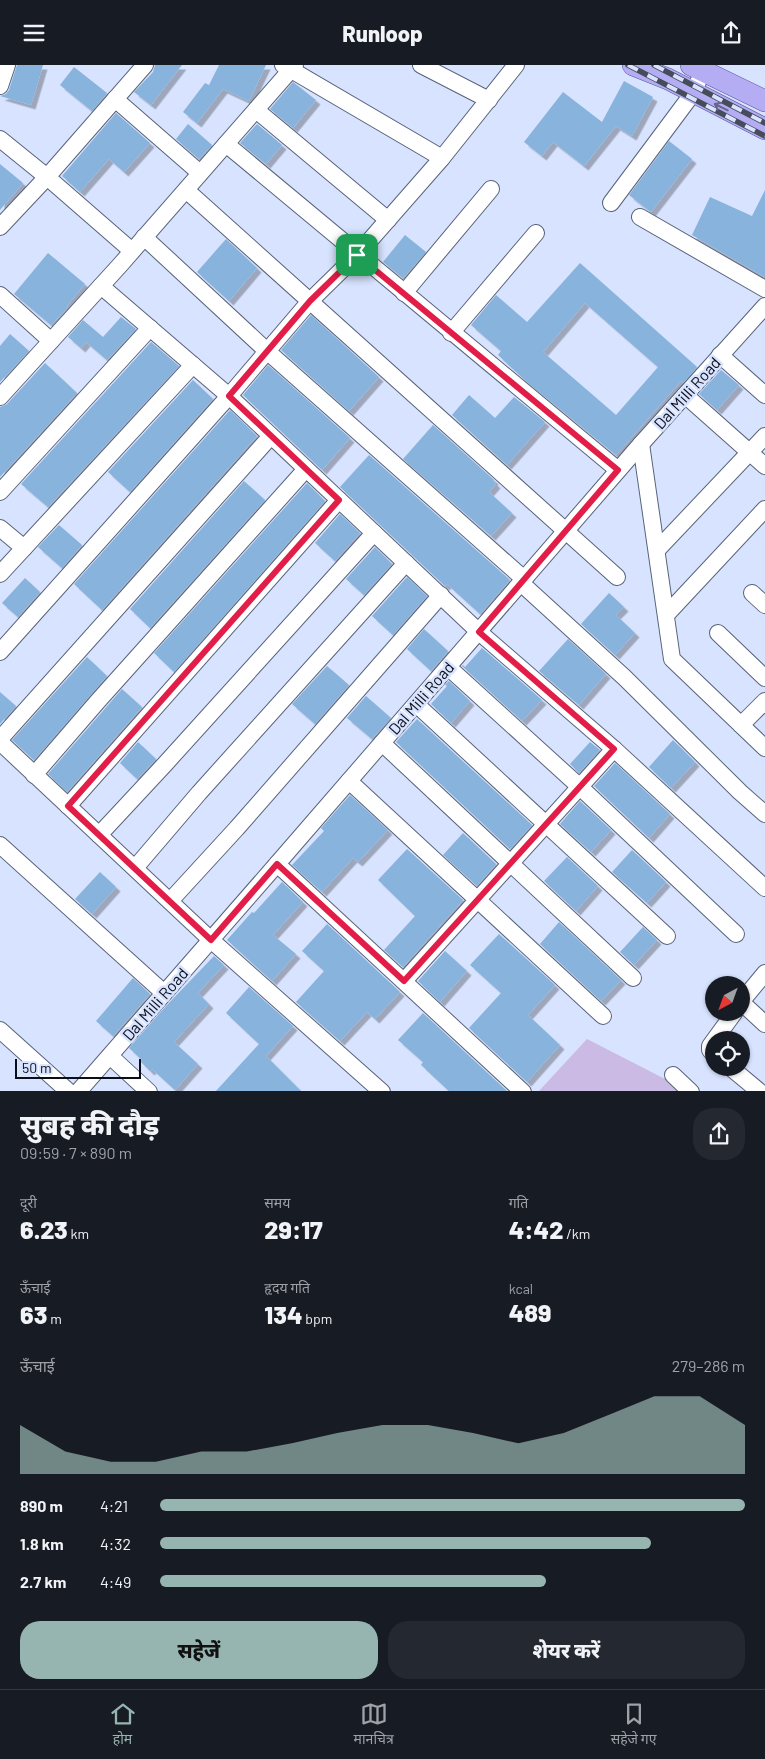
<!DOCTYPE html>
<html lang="hi">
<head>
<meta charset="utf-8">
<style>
	:root { --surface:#171b24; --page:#242831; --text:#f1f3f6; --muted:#9ea1a6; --line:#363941; --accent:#97b5b0 }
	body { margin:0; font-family:Barlow,"Noto Sans Devanagari",sans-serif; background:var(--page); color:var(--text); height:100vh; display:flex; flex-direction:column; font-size:19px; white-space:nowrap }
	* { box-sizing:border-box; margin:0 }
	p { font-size:16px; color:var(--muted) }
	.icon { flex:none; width:28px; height:28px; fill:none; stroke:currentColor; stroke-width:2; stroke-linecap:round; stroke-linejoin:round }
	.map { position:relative; height:1026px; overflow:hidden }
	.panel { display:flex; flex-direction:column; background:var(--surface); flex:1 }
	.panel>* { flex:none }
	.needle { width:32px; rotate:221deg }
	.fabs { position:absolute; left:705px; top:911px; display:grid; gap:10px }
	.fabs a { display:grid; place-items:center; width:45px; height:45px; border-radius:50%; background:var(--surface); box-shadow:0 1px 4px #0004; font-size:25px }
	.scale { position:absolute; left:15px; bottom:12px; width:126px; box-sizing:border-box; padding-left:5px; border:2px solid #0b0e17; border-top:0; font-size:14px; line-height:18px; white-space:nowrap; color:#0b0e17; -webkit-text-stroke:4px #d7e3ff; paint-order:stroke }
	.pin { position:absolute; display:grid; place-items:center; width:42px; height:42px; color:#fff; margin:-21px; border-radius:10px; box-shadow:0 2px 8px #0006 }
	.round { display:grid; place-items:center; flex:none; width:52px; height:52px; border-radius:20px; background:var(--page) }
	.overview { display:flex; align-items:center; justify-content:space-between; height:85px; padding:0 20px }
	h1 { font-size:28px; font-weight:800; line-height:38px }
	.figures { display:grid; grid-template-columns:repeat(3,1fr); gap:8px; height:85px; padding:5px 20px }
	.figures div { display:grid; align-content:center }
	.figures b { font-size:25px; font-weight:800 }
	.figures small { font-size:14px; font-weight:400 }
	.figures p { font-size:14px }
	.chart { height:140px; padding:10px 20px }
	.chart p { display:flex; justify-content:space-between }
	.chart svg { width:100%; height:90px; margin-top:5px; fill:var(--accent); opacity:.7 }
	.primary-button { display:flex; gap:10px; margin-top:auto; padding:10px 20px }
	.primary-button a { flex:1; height:58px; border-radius:20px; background:var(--accent); color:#111; font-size:20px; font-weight:800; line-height:58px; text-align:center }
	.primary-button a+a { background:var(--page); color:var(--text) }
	ul { padding:0 20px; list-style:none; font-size:16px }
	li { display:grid; grid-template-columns:80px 60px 1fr; align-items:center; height:38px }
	li i { height:12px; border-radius:6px; background:var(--accent) }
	header { display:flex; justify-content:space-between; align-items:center; height:65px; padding:0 20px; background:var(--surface); font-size:22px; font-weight:800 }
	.tabs { display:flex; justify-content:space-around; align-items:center; height:70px; border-top:1px solid var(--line); background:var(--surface); font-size:14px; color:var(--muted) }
	.tabs a { display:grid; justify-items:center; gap:2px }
	.tabs .active { color:var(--accent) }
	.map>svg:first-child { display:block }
	.green { fill:#cbbae4 }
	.building { fill:#87b3dc; fill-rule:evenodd; filter:url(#shadow) }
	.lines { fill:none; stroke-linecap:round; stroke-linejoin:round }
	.minor-casing { stroke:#58637a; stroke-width:18 }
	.major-casing { stroke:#5952a1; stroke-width:22 }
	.minor { stroke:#fff; stroke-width:16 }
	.major { stroke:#b5adf4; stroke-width:21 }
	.rail-casing { stroke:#464c5a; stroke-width:5.5 }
	.rail { stroke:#d7e3ff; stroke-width:4; stroke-dasharray:11; stroke-linecap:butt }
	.oneway { stroke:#686591 }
	.route-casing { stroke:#fff; stroke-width:10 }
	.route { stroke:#e11d48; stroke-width:6 }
	.labels { text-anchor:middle; stroke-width:5; stroke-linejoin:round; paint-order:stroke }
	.street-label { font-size:16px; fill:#0b0e17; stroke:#d7e3ff }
</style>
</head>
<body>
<header><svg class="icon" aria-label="menu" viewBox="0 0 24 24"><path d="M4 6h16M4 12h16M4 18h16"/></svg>Runloop<svg class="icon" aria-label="share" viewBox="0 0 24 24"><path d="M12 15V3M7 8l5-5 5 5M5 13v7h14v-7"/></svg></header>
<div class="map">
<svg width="765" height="1027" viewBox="0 0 765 1027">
	<defs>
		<filter id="shadow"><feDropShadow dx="4.5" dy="4.5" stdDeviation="0" flood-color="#0004"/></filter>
	</defs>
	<rect width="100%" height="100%" fill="#d7e3ff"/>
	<polygon class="green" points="587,974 665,1014 678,1026 539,1026"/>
	<g class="building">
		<polygon points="17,0 43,0 31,40 0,31 6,29 9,25"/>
		<polygon points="155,0 182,0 151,40 134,27 153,7"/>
		<polygon points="219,0 266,0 249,36 223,24 197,58 183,47 205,18 209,20"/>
		<polygon points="74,2 107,28 92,46 60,20"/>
		<polygon points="624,16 653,32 632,71 616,61 584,101 553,77 542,91 524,77 563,27 602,57"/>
		<polygon points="293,17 316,35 293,63 270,44"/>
		<polygon points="116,48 150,78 124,107 109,94 80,127 62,111"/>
		<polygon points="188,59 212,80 199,94 176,74"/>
		<polygon points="257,59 282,80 266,99 240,78"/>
		<polygon points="669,76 692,94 651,147 629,130"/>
		<polygon points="0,99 23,118 0,145"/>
		<polygon points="765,125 765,212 692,170 710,132 752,151"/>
		<polygon points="405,170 426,187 403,213 383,197"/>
		<polygon points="226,174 257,203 229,236 197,207"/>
		<polygon points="48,188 85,219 67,241 68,242 51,260 14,229"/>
		<path d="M580,198L697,302L683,318L681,316L616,390L527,317L498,290L501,286L471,260L496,230L527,257ZM585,238L658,302L616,350L543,287Z"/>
		<polygon points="311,250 379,312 349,346 281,285"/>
		<polygon points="121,252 136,264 107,295 86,277 81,283 68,272 83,255 103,272"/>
		<polygon points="10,269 29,286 0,317 0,281"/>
		<polygon points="151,277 179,301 48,442 21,419"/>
		<polygon points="45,298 77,328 0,412 0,342 7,339"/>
		<polygon points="268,300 350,373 322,405 243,330"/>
		<polygon points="721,305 739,320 717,345 699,329"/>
		<polygon points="193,315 213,334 130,427 108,407"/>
		<polygon points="469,330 495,353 514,332 545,357 507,400 452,350"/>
		<polygon points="230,345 257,371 102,545 74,519"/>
		<polygon points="433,360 494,415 493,416 496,419 489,427 512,448 491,471 403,394"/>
		<polygon points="369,390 510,515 480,549 447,519 445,521 340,422"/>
		<polygon points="244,416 265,435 150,563 130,544"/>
		<polygon points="307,418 325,436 174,607 154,588"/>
		<polygon points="340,449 360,468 335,496 315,478"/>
		<polygon points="59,460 82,480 62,503 38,482"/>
		<polygon points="375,482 392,499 364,530 346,514"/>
		<polygon points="407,512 427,531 393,570 372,551"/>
		<polygon points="25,513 40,527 18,552 2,538"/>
		<polygon points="609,528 624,542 616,550 635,568 615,590 581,559"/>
		<polygon points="424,564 448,586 431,606 407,584"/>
		<polygon points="568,574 606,609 579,640 539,606"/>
		<polygon points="482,583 542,635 522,656 462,601 463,600 465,602"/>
		<polygon points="87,592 107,611 34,695 12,675"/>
		<polygon points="327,601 349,620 315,659 292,639"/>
		<polygon points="449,616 470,636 451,658 431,639 447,621 445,620"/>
		<polygon points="122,624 142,642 67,727 48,709"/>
		<polygon points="0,627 16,641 0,659"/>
		<polygon points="366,631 391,653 372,674 347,653"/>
		<polygon points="417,654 532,760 510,784 396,677"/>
		<polygon points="673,675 695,697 671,723 649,702"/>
		<polygon points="138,677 156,694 137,714 120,698"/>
		<polygon points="590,677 600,685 579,708 570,699"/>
		<polygon points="615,698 670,749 649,773 594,721"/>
		<polygon points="350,730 388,765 358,797 353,793 322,827 292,800 324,766 321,763"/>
		<polygon points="580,736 611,765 591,787 560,759"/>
		<polygon points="463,768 496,799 477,821 443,790"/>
		<polygon points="407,784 463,835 403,902 384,885 415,851 378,815"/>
		<polygon points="632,785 666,817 647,838 612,807"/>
		<polygon points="567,792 598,821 576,846 544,816"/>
		<polygon points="100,807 116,822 92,849 75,834"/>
		<polygon points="282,817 303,837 273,870 296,889 272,916 227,875 252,847 254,848"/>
		<polygon points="559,857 621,915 601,936 540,879"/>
		<polygon points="327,859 400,927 375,954 367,947 340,976 296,937 324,906 302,886"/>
		<polygon points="643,862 657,875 634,900 620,887"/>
		<polygon points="499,869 555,920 528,950 560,980 527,1017 469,963 501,928 470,900"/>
		<polygon points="445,886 467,906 440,937 418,916"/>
		<polygon points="214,891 224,900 198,928 209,939 174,977 198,999 175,1025 152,1004 150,1006 140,996 142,995 129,983 166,941"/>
		<polygon points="133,913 150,929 113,971 96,956"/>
		<polygon points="249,922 293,961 266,991 302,1027 215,1027 259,979 226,948"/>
		<polygon points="423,948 508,1027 450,1027 421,1000 423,997 398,975"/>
	</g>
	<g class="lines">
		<defs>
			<g id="minor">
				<polyline points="283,0 442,93"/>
				<polyline points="421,0 489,35"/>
				<polyline points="0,21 7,0"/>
				<polyline points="115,34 200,108"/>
				<polyline points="256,45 388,155"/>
				<polyline points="0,74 47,112 132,186"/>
				<polyline points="226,79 618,405"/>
				<polyline points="186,125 617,512"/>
				<polyline points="611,138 693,28 698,17"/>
				<polyline points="640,152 765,224"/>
				<polyline points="0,162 47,112 145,0"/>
				<polyline points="144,172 268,287 524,514"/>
				<polyline points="101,221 229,331 479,567 614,684 765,823"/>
				<polyline points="404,228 491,124"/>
				<polyline points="0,230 51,276"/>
				<polyline points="451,268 536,168"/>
				<polyline points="720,290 765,330"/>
				<polyline points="685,330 765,401"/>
				<polyline points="0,332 121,199 295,0"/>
				<polyline points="641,379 672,594 765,683"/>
				<polyline points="0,427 150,263"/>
				<polyline points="0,463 24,483"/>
				<polyline points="657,485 765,371"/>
				<polyline points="0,509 193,300"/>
				<polyline points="521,518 625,613 740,727 765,749"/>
				<polyline points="752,528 765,540"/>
				<polyline points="666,550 765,444"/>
				<polyline points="718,568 765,613"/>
				<polyline points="0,587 229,331 310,236 357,190 442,93 516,0"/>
				<polyline points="448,602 580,722 736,869"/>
				<polyline points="416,639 667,871"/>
				<polyline points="741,660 765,636"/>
				<polyline points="0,674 271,371"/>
				<polyline points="0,677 211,875 382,1027"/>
				<polyline points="382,678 633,913"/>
				<polyline points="34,710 98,636 306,404"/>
				<polyline points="349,716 603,951"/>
				<polyline points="68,741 339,435"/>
				<polyline points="99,770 166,698 374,468"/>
				<polyline points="0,780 164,928"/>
				<polyline points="277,799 523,1027"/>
				<polyline points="135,803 199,728 406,498"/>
				<polyline points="170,836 237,763 441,530"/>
				<polyline points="404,916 614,684"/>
				<polyline points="741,937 765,908"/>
				<polyline points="741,937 765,959"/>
				<polyline points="0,965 69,1027"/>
				<polyline points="714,989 710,985 710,981 734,948"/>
				<polyline points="110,991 149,1027"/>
				<polyline points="730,1002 760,1027"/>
				<polyline points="673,1010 691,1027"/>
				<polyline points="78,1027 277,799 641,379 765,241"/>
			</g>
			<g id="major">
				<polyline points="633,0 668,14 765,64"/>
				<polyline points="691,0 765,36"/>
			</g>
		</defs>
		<use href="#minor" class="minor-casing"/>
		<use href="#major" class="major-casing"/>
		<use href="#minor" class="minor"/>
		<use href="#major" class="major"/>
		<defs>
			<g id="rail">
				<polyline points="628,0 765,71"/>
				<polyline points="654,0 765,58"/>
			</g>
		</defs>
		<use href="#rail" class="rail-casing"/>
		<use href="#rail" class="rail"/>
	</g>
	<defs><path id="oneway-shaft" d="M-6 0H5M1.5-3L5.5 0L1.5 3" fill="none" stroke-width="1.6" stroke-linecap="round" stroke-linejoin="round" transform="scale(1.25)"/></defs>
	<use class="oneway" href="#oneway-shaft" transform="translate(721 42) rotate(-154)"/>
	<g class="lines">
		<defs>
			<polygon id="route" points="357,190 618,405 479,567 614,684 404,916 277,799 211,875 68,741 339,435 229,331 310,236"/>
		</defs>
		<use href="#route" class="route-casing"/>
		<use href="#route" class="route"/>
	</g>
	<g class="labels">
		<g class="street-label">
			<text transform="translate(687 328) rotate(-48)" y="6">Dal Milli Road</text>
			<text transform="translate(421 633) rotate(-49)" y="6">Dal Milli Road</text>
			<text transform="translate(155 939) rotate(-49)" y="6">Dal Milli Road</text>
		</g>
	</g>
</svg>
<div class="fabs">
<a><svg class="needle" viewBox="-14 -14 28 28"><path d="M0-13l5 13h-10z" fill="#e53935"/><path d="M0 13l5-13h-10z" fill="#9ea1a6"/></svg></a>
<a><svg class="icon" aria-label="locate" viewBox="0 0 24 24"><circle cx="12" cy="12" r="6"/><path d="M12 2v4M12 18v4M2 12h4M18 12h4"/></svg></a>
</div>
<div class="scale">50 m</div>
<div class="pin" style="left:357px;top:190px;background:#1e9e55"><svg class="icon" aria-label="arrive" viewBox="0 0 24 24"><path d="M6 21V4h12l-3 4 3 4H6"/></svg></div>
</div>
<section class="panel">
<div class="overview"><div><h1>सुबह की दौड़</h1><p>09:59 · 7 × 890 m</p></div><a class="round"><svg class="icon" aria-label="share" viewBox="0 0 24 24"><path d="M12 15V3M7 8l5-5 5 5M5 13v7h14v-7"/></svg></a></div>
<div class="figures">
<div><p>दूरी</p><b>6.23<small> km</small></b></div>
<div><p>समय</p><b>29:17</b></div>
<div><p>गति</p><b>4:42<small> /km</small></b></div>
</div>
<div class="figures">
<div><p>ऊँचाई</p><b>63<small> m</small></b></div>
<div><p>हृदय गति</p><b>134<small> bpm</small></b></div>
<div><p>kcal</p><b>489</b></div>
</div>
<div class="chart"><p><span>ऊँचाई</span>279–286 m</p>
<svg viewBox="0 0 160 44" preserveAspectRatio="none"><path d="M0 44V20L10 33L20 38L30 38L40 33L50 33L60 29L70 24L80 20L90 20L100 24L110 29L120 24L130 15L140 6L150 6L160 20V44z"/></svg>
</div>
<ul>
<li><b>890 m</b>4:21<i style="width:100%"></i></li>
<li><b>1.8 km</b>4:32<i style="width:84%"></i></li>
<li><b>2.7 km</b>4:49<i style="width:66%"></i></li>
</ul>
<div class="primary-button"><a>सहेजें</a><a>शेयर करें</a></div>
</section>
<nav class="tabs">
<a class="active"><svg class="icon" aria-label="home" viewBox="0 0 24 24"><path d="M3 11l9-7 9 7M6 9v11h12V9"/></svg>होम</a>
<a><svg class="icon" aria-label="map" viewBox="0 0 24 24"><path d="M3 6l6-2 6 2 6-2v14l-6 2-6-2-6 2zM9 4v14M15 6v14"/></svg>मानचित्र</a>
<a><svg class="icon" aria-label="saved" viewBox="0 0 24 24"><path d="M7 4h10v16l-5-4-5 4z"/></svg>सहेजे गए</a>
</nav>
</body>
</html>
